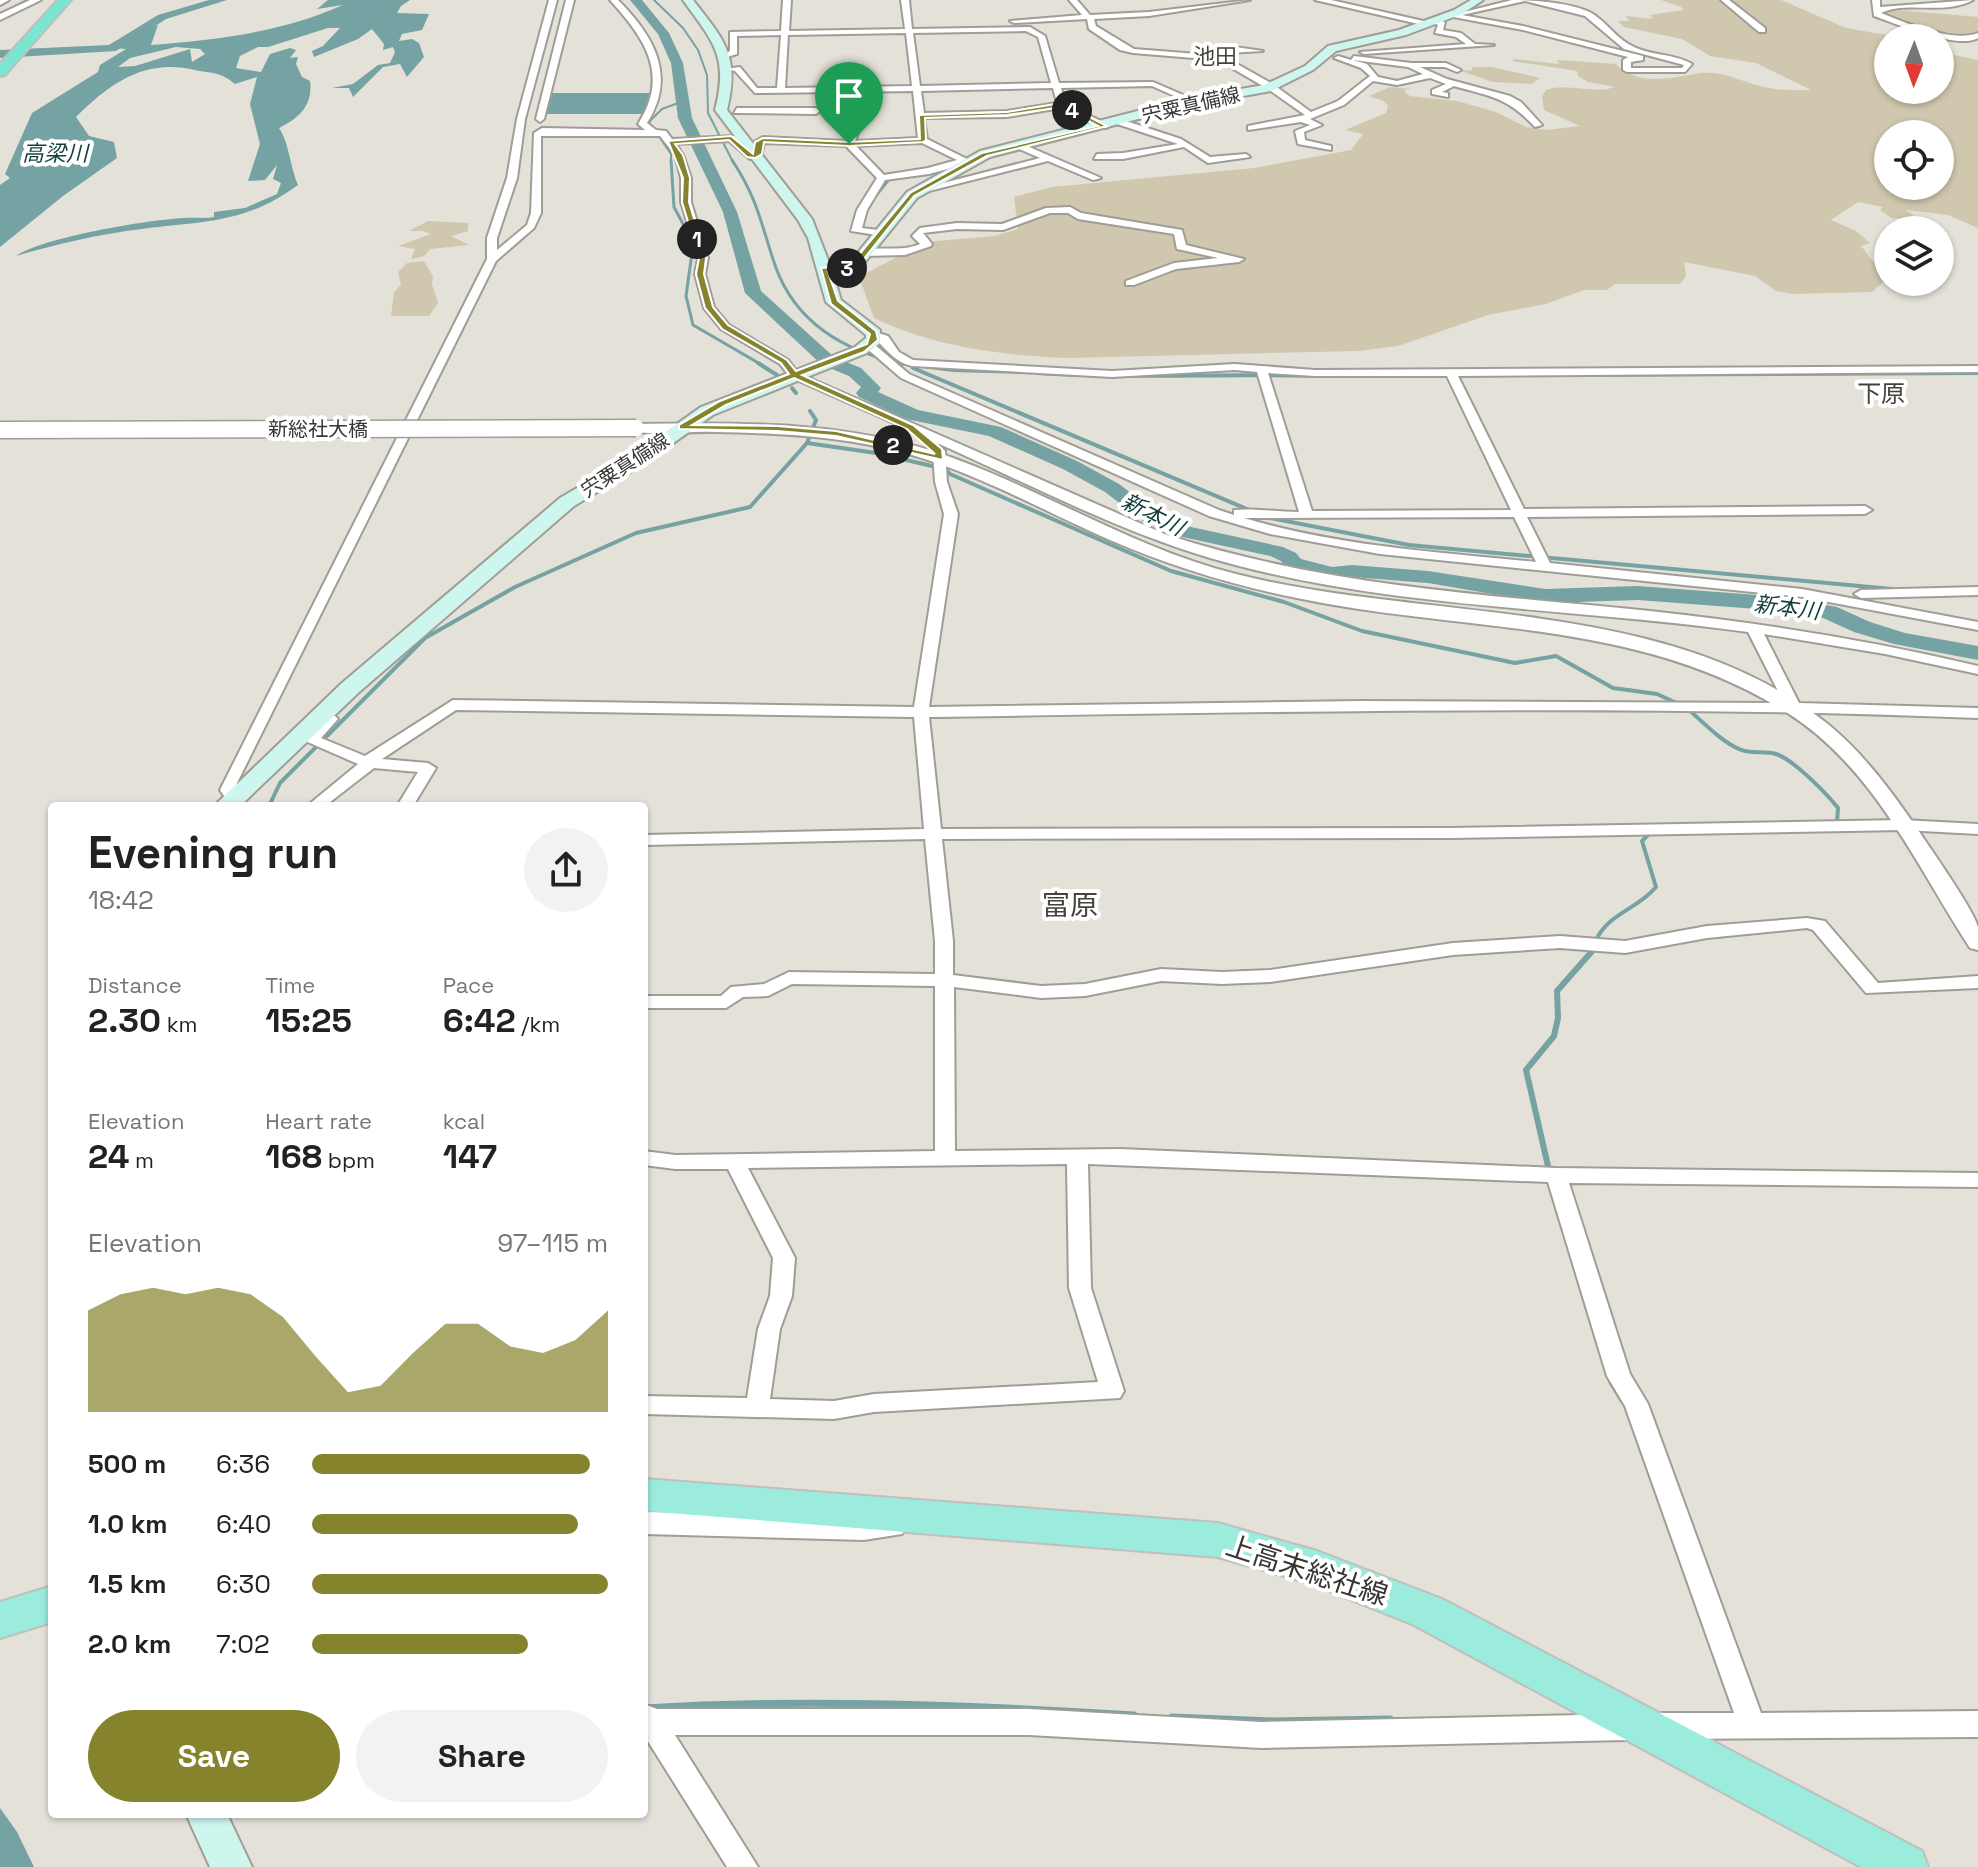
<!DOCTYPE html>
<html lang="en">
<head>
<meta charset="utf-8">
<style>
	:root { --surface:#fff; --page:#f2f2f2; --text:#222; --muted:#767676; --accent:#85832c }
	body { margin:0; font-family:"Space Grotesk","Noto Sans JP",sans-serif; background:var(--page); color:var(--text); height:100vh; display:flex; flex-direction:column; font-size:30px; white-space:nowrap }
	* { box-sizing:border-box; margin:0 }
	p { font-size:26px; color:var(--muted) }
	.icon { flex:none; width:44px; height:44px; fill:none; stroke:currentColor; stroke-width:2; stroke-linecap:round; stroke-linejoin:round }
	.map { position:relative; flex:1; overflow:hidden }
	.drawer { position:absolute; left:48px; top:802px; width:600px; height:1016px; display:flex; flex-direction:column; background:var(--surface); border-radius:8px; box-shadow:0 2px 6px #0004 }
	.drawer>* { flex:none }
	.needle { width:52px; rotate:181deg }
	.buttons { position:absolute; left:1874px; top:24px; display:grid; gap:16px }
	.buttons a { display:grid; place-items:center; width:80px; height:80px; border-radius:50%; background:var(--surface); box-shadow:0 2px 6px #0004; font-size:40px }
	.pin { position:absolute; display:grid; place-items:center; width:68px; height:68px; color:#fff; margin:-82px -34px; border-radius:50% 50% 50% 0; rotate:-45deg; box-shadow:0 0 8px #0007 }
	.pin .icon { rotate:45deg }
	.km { position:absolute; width:40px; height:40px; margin:-20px; border-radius:50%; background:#222; color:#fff; font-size:22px; line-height:40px; text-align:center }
	.round { display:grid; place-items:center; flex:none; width:84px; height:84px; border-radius:42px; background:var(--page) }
	.overview { display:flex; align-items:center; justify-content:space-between; height:136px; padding:0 40px }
	h1 { font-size:44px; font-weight:700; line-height:60px }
	.stats { display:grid; grid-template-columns:repeat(3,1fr); gap:12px; height:136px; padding:8px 40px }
	.stats div { display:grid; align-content:center }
	.stats b { font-size:34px; font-weight:700 }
	.stats small { font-size:22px; font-weight:400 }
	.stats p { font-size:22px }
	.chart { height:224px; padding:16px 40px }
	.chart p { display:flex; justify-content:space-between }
	.chart svg { width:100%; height:144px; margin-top:8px; fill:var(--accent); opacity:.7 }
	.primary-button { display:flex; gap:16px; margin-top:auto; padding:16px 40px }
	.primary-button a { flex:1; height:92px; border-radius:48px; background:var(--accent); color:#fff; font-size:32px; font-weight:700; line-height:92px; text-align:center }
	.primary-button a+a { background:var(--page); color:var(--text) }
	ul { padding:0 40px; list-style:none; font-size:26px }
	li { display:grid; grid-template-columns:128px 96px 1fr; align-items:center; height:60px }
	li i { height:20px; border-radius:10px; background:var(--accent) }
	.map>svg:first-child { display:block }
	.green { fill:#cfc7ae; fill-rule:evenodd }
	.water { fill:#75a2a2; fill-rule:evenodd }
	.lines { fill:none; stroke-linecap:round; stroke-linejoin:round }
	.stream-far4 { stroke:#75a2a2; stroke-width:2 }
	.stream-far3 { stroke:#75a2a2; stroke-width:3 }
	.stream-far2 { stroke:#75a2a2; stroke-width:4 }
	.stream-far1 { stroke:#75a2a2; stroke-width:6 }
	.stream { stroke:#75a2a2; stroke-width:7 }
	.river { fill:#75a2a2; fill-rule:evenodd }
	.minor-casing { stroke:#9f9d95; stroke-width:4 }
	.tertiary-casing { stroke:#9f9d95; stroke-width:4 }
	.secondary-casing { stroke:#9f9d95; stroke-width:4 }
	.primary-casing { stroke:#bfbfbe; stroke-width:4 }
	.trunk-casing { stroke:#bfbfbe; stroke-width:4 }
	.minor { fill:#fff; fill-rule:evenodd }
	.tertiary { fill:#fff; fill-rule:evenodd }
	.secondary { fill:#cdf6ee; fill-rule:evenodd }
	.primary { fill:#9becdd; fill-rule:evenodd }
	.trunk { fill:#7ae6d2; fill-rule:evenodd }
	.tertiary-bridge-casing { stroke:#9f9d95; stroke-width:19; stroke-linecap:butt }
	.tertiary-bridge { stroke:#fff; stroke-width:16 }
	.route { fill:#85832c; stroke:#fff; stroke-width:2; fill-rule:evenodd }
	.labels { text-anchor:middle; stroke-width:8; stroke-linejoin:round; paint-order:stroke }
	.far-street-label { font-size:20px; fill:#373633; stroke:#fff }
	.far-neighbourhood-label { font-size:22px; fill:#45433c; stroke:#fff }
	.far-water-label { font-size:22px; font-style:italic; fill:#123e3e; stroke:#fff }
	.far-quarter-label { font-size:24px; fill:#45433c; stroke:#fff }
	.quarter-label { font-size:28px; fill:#45433c; stroke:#fff }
	.near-street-label { font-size:28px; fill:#373633; stroke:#fff }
</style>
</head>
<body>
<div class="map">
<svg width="1978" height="1867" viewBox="0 0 1978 1867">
	<rect width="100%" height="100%" fill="#e4e1d9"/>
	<g class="green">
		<path d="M1661,0H1781L1846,28L1904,38H1888V90H1940V52L1978,60V228L1948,215L1906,210L1920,220L1891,218L1880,210L1883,207L1858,202L1831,220L1856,231L1870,243L1861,246L1887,279L1872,292L1793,294L1776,291L1755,276L1684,262L1686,276L1680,284H1615L1607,290H1584L1546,304L1488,315L1398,346L1358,351L1067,358C1000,355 935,347 874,318L859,277L925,242L995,236L1018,229L1014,197L1052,187L1254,168L1351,150L1363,134L1345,130L1386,113L1388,106L1384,101L1369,96L1390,87L1412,89L1404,90L1409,96L1457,101L1496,112L1526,127L1547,130L1580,126L1544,110L1542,97L1546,90C1568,82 1592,95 1615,87L1588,82L1578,76L1577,71L1512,61L1514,59L1559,64L1557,60L1616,64C1638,88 1673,77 1702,73C1719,71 1736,78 1750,83C1770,90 1790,91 1811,90L1756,63L1710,56L1682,39L1624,27L1618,21H1630L1625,16L1653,19L1650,15L1684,10L1681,7ZM1888,134H1940V186H1888Z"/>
		<polygon points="1886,9 1978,17 1978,36 1917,29 1880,15"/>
		<polygon points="1472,67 1492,67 1540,78 1532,84 1493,82 1461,71 1472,70"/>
		<polygon points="428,221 468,223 468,231 451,236 469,245 430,249 424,256 411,259 415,249 398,246 431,234 423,231 409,231"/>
		<polygon points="424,261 433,276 432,284 438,303 429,316 391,316 394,293 401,284 398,272 407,263"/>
	</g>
	<g class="water">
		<path d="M328,0H410L401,6L397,13L429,14L422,30L402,34L399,41L412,39L419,43L424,57L407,77L400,64L383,67L353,97L349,88H332L353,84L378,65L390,63L395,52L393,47L383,50L384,44L372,29L358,39L314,57L312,51L323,46L340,28H328L268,47H258L240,56L236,68L261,72L270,54L290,48L296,50L290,58L298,57L296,64L302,77L310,81C313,105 300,118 279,128C289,142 290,167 298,185C245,224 204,221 142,229C99,234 57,244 16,256C44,237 147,220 184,218C194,217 204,219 214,217V212L245,208L277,194L281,183L273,179L277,165L265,180L248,181L260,144L250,104L257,77L235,84C219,71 214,74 195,70C148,59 114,79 76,117L89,136L114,142L117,158L63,196L0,247V185L10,178L5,174L32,113L98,72L100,65L126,49L104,47L158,25L151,45C217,40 283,32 343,5L317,9ZM176,47L200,49L205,54L192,62L190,49L135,66L118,67L130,58Z"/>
		<polygon points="552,93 655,93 648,114 543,114"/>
		<polygon points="0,1808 17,1832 34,1867 0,1867"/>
	</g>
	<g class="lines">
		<g class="stream-far4">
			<polyline points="654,0 683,28 698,50 707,75 708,113 733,162"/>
			<polyline points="10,9 27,0"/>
			<polyline points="0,14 4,12"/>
			<polyline points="671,162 671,154 649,122 662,109 681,102"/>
		</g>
		<g class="stream-far3">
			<polyline points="671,160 674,207 690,237 692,253 686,296 693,325 762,365"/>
			<path d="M732,160C759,201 761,225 776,268C798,327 851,354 909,365"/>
			<polyline points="874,198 890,178"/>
		</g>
		<g class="stream-far2">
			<polyline points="758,363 777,375"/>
			<polyline points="899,363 953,370 1025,372"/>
			<polyline points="913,368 1254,512"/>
			<path d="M1039,373C1132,379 1224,373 1317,376"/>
			<polyline points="1531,375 1978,373"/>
			<polyline points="1327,376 1421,376"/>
			<polyline points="792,388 796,393"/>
			<polyline points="807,443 876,453 945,469 950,474 1171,571 1284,602 1362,631 1515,663 1556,656 1613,688 1657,694 1683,706"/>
			<polyline points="1270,518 1409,545 1892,589"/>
			<path d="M1689,710C1704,723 1721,741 1739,749C1751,755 1764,750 1776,754C1794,760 1826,793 1838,808L1837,822"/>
			<polyline points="269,806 280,783 425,638 515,587 636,533 750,507 807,443 816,420 810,411"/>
			<path d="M1596,940C1609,913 1638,909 1656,887L1642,841L1651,832"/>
		</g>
		<polyline class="stream-far1" points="1548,1166 1526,1070 1554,1036 1558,1018 1557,991 1594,949"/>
		<g class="stream">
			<polyline points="1612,1382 1623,1400"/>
			<path d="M644,1708C805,1698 973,1705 1134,1715"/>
			<polyline points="1172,1717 1275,1721 1390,1719"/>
		</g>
		<g class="river">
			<polygon points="209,0 227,0 166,19 116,51 0,58 0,50 109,45 158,15"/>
			<polygon points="630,0 642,0 669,33 683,63 692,118 737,212 761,291 834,357 861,368 881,388 878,392 918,410 1001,427 1077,461 1119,484 1157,513 1191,527 1283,547 1296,553 1301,559 1332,567 1352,565 1428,571 1545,589 1638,586 1783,597 1837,607 1870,622 1905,633 1978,646 1978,660 1894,644 1854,632 1823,618 1783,611 1638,600 1545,603 1428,583 1352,577 1332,579 1285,568 1281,561 1270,556 1178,536 1143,521 1105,492 1063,469 989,436 906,419 859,397 856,393 861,387 849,376 822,365 745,293 723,212 678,118 671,63 658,34"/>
		</g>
		<defs>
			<g id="minor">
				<polygon points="0,0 9,0 0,5"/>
				<path d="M549,0H557L525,119L517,178L497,238V250L527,225L531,213L534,133L542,128L645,130L638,124C670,74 645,39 610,0H618C654,36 677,76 647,123L656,130L666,131L672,139L734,136L752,153L754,142L763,137L846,141L854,123L842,111L839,92L755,93L735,71L726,69L740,67L757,88H777L781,35L737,36V54L727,57L723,55L730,51V32L781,31L783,0H791L789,31L905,29L901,0H909L912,29L1030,27L1045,36L1059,83L1153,82L1197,101L1190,103L1152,86L1061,88L1066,104L1107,124V128H1101L1061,108L1007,117L924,118L927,139L973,162L929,174L885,180L867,210L862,228L886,231V235L883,236L851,231L857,210L877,178L846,146L764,143L761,156L750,159L729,141L676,144L683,155L691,178V202L708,258L705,274L714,307L729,325L788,360L798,373L1167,535C1330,587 1482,594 1650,611C1761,623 1869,640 1978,666V674L1885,654L1764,634L1799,703L1978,708V718C1629,704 1279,712 929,717L941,829L1450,828L1903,820L1978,824V834L1903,830L1450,838L942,839L953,941V975L1041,986L1085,984L1161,969L1222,972L1270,970L1453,943L1560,936L1625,941L1707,926L1807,918L1825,921L1878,983L1978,976V988L1866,993L1813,930L1807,928L1707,938L1625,953L1560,948L1453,955L1270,982L1222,984L1161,981L1085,996L1041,998L954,987L955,1151L1120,1149L1556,1168L1978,1173V1187L1569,1183L1630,1374L1648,1404L1761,1713L1978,1711V1737L1661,1739L1651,1735L1647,1726L1651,1717L1661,1713H1734L1625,1406L1607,1376L1548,1182L1088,1164L1091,1288L1124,1391L1120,1398L874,1412L834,1419L644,1414V1396L747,1398L758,1329L770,1296L773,1258L728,1169H675L644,1165V1151L675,1155L935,1151V986L792,984L768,996L743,997L726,1008H644V996H721L731,987L764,984L789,972L935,974V941L925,839L644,845V835L924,829L914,717L456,710L382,759L428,763L436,768L413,806H397L418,772L374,768L325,806H307L358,764L303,740L325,716H335L338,719L321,738L365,756L453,700L914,707L944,514L935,482L933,452L925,444L932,440L790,377L780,364L721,329L704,308L695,274L698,258L681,202V178L675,155L660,136H541V213L534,228L496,261L237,783L236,790L241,797L239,800H227L220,790L487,259V238L507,178L517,119ZM1026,31L1038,37L1051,83L920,86L913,33ZM906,33L912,86L785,88L788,35ZM1053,88L1057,103L1007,111L924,113L921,91ZM913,91L918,138L855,141L862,123L850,110L847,92ZM922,143L957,160L928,168L884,175L856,146ZM937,443C1027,483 1116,530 1210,558C1384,609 1569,607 1748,632L1784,703L1360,701L929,707L958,514L947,482L945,451ZM1067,1164L1069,1288L1098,1382L874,1394L834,1401L770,1399L780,1329L792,1296L795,1258L748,1168Z"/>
				<polygon points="566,0 574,0 544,119 540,122 536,119"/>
				<path d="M1069,0H1077L1090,15L1149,12L1250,0L1149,16L1094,19L1096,26L1134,49L1223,56L1274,85L1311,112L1338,101L1370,76L1361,68L1334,58L1338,56L1351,60L1354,56L1411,63H1446L1461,70L1457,72L1445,67H1420L1447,79L1510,96L1521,102L1542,125L1535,127C1507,97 1492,97 1454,86L1442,92L1448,93V97L1432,94V90L1446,84L1430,78L1397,85L1373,81L1344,105L1310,119L1322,125L1304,132L1305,140L1331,146V150L1298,144L1295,131L1310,125L1301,122L1248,130V126L1305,115L1268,89L1218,60L1133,53L1120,50L1089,29L1087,19L1014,23L1010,21L1082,15ZM1353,60L1408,67L1423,74L1397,81L1378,77L1367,64Z"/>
				<path d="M1512,0C1534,0 1575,3 1593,14C1607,23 1617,39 1632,46C1651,56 1673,53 1692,64L1685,72H1627L1623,70V60L1628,57L1523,30L1448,16ZM1525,1L1585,16L1624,49L1684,65L1682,68H1631V62L1643,60V56L1523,26L1462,15Z"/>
				<polygon points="1721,0 1729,0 1765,28 1765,32 1759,32"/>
				<path d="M1872,0H1880V7L1973,0C1944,16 1907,0 1881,13C1906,23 1952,43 1978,33V38C1957,50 1897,24 1874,16Z"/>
				<polygon points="1433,19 1445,22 1443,30 1461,33 1475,44 1494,45 1364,54 1360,52 1466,44 1456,37 1435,33 1438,25 1429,21"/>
				<polygon points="1235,47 1263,51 1210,54 1206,52"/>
				<polygon points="737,108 816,108 820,111 816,114 734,113"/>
				<polygon points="1120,119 1181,139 1210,157 1246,154 1250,157 1208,163 1184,147 1123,159 1094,159 1097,154 1123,153 1178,144 1117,124"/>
				<polygon points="1020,143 1101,178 1093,180 1048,161 921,193 916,190 1040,158 1017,148"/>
				<path d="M1070,207L1081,213L1182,230L1186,245L1244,259L1239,262L1176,269L1134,285H1126V281L1174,263L1218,258L1177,249L1174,234L1078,219L1068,213H1050L1003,230L957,229L923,233L932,244L931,246L905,255L863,256L858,253C876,244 900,253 920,244L912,236L920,228L957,223L1002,224L1046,208Z"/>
				<path d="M875,332L888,336L899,352L913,360L1112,371L1235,364L1315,370L1978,366V372L1458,376L1524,509L1865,506L1872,510L1865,514L1527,517L1550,563L1802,589L1978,622V630L1802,597L1380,554L1270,534L1209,516L901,378L864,346L874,344L909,374L1219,510L1234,515V510C1253,508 1279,512 1299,512L1257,372L1235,370L1112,377L912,366C891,361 885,345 869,335ZM1268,373L1315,376H1447L1511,510L1312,511ZM1514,517L1536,562C1438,552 1338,546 1244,518Z"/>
				<polygon points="1978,587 1978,595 1861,598 1854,594 1861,590"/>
				<polygon points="644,1512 864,1518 893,1516 902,1520 905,1527 902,1534 864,1540 644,1534"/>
				<polygon points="644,1704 657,1709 1029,1709 1261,1722 1627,1714 1637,1718 1641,1727 1637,1736 1627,1740 1261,1748 1029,1735 675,1735 758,1867 727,1867 644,1735"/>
			</g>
			<g id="tertiary">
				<polygon points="30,0 41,0 0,20 0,14"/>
				<polygon points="1315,0 1331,0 1432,23 1427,26"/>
				<path d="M636,424C742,422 853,421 953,458C1049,493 1136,549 1236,574C1427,623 1668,595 1829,725C1864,754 1892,792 1918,830C1930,848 1974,910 1978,927C1978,934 1978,943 1978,950L1970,948C1916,865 1873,766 1786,712C1637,618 1462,633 1297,598C1232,585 1170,566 1110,540C1041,510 974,471 901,452C840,436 776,433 714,432C687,431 657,436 631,431L629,428Z"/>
			</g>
			<g id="secondary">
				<path d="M683,0H693C725,41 740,56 727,110L812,219L830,265L851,261L907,192L980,151L1193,97L1264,85L1305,66L1328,46L1399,30L1454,10L1471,0H1483L1462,14L1406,35L1336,51L1313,70L1271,91L1193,105L990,157L917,198L861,267L833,274L841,300L880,330V343L867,353L713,415L645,463L574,506L358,693L240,806H214L342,683L560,498L633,455L701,407L855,347L866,338V335L826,302L808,238L798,220L715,110C729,56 713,42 683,0Z"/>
				<polygon points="186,1814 227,1814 252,1867 210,1867"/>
			</g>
			<g id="primary">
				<polygon points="644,1479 1218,1523 1317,1551 1442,1599 1922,1851 1928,1867 1861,1867 1414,1625 1312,1584 1218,1557 644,1511"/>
				<polygon points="52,1586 52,1622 0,1638 0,1602"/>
			</g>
			<polygon id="trunk" points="58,0 71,0 5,75 0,76 0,64"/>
		</defs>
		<use href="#minor" class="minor-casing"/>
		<use href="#tertiary" class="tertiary-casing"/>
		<use href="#secondary" class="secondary-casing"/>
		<use href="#primary" class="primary-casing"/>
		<use href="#trunk" class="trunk-casing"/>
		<use href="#minor" class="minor"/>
		<use href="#tertiary" class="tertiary"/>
		<use href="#secondary" class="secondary"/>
		<use href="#primary" class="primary"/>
		<use href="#trunk" class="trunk"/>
		<defs>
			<polyline id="tertiary-bridge" points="0,430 636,428"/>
		</defs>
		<use href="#tertiary-bridge" class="tertiary-bridge-casing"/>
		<use href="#tertiary-bridge" class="tertiary-bridge"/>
	</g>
	<path class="route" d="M1062,103L1107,126L987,156L914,196L859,265L848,270L828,272L838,301L876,331L878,340L864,352L802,375L913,425L942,449L943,460L836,436L777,431L679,429V425L720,401L789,374L781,363L722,329L705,308L696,274L699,258L682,202L683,178L668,141L731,136L753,154L755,142L763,138L849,142L920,139L919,115L1007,112ZM1061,107L1098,126L982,153L910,193L853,262L846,266L821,268L831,304L870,334L867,344L796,371L787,360L728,325L713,307L704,274L706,258L689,202L690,178L683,155L675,144L729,140L747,157L755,158L762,154L764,142L849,146L923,142L926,140L925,118L1007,115ZM794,378L907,429L935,454L836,431L777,426L692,425L726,405Z"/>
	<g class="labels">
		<g class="far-street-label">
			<text transform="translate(1191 105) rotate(-13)" y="7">宍粟真備線</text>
			<text x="318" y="436">新総社大橋</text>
			<text transform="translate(625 465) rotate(-33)" y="7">宍粟真備線</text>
		</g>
		<g class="far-neighbourhood-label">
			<text x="1215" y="64">池田</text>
		</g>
		<g class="far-water-label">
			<text x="55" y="161">高梁川</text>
			<text transform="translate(1153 514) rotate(27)" y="8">新本川</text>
			<text transform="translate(1787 607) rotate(7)" y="8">新本川</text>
		</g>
		<g class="far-quarter-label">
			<text x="1881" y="402">下原</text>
		</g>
		<g class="quarter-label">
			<text x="1070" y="915">富原</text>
		</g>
		<g class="near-street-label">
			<text transform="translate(1307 1570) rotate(18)" y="10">上高末総社線</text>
		</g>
	</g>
</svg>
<div class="buttons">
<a><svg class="needle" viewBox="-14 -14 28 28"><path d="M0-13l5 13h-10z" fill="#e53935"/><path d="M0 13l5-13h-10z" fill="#767676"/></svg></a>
<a><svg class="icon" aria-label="locate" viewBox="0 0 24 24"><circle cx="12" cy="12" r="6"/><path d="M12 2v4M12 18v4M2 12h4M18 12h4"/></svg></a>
<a><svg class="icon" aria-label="layers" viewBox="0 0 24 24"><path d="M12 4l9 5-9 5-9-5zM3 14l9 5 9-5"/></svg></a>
</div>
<div class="pin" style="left:849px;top:144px;background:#1e9e55"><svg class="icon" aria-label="arrive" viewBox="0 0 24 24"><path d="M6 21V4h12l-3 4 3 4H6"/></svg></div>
<b class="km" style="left:697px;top:239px">1</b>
<b class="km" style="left:893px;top:445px">2</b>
<b class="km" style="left:847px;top:268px">3</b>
<b class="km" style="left:1072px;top:110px">4</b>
<section class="drawer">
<div class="overview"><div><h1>Evening run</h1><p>18:42</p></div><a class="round"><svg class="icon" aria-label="share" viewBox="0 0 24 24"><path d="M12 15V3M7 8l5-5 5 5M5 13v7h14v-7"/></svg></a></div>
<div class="stats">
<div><p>Distance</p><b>2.30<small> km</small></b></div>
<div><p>Time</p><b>15:25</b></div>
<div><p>Pace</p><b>6:42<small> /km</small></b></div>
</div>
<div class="stats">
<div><p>Elevation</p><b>24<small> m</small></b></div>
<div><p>Heart rate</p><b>168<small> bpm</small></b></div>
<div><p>kcal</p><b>147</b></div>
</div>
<div class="chart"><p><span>Elevation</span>97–115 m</p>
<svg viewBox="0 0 160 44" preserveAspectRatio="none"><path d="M0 44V13L10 8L20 6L30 8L40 6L50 8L60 15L70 27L80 38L90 36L100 26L110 17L120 17L130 24L140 26L150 22L160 13V44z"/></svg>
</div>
<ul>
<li><b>500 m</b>6:36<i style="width:94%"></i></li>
<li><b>1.0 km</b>6:40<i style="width:90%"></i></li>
<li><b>1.5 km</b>6:30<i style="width:100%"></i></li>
<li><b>2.0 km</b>7:02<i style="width:73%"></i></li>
</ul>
<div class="primary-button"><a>Save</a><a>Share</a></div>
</section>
</div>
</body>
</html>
